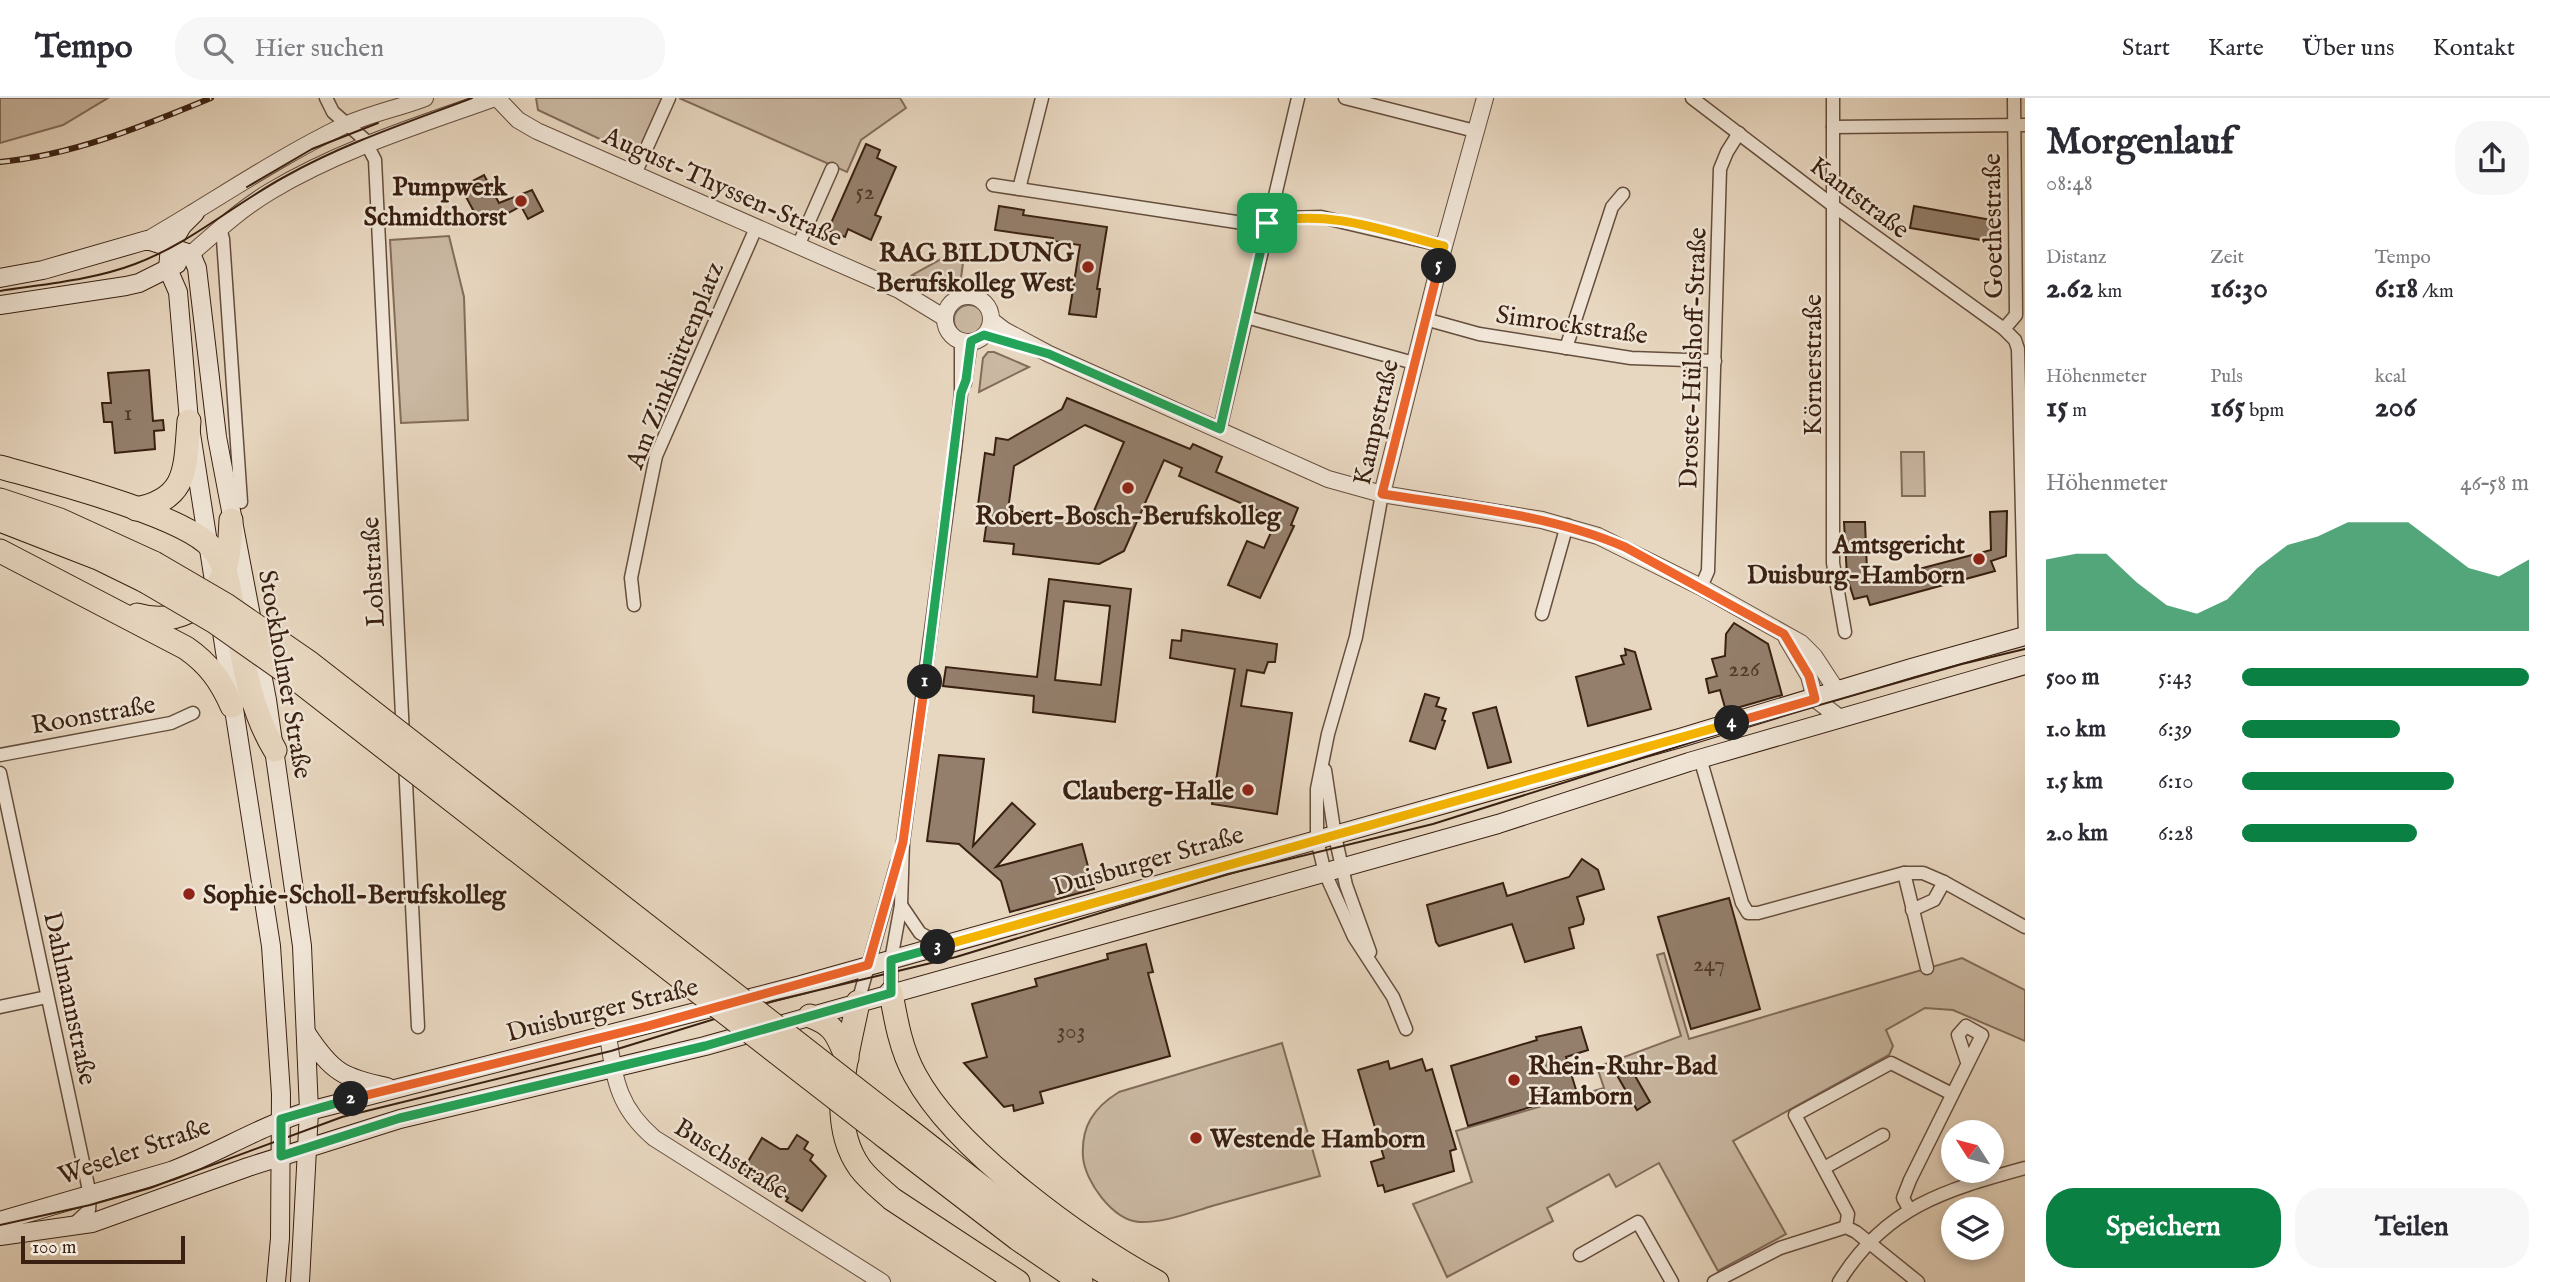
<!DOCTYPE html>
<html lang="de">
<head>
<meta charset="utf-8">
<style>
	:root { --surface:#fff; --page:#f7f7f7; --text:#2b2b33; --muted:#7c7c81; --line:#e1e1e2; --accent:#0b8043 }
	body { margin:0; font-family:"IM FELL English",serif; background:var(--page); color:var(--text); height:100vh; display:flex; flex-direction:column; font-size:26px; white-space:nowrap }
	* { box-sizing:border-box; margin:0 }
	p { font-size:23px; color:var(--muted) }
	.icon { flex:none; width:38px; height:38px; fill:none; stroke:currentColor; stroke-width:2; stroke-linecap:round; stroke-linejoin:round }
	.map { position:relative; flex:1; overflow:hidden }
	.sheet { display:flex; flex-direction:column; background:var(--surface); width:525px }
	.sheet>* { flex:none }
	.needle { width:46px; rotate:306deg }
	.buttons { position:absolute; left:1941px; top:1022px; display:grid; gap:14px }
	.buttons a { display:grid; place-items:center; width:63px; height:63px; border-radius:50%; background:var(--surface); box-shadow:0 4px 10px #0003; font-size:35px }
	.scale { position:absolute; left:21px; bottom:18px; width:164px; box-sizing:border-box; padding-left:7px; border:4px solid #392011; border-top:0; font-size:19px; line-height:24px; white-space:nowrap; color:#392011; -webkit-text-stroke:5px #f0e5d6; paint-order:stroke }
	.pin { position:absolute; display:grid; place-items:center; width:60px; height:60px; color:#fff; margin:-30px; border-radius:14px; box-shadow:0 4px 10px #0006 }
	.km { position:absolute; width:35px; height:35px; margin:-18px; border-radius:50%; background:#222; color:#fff; font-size:19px; line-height:35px; text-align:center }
	.round { display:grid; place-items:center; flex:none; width:74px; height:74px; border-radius:28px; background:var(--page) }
	.overview { display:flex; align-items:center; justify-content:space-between; height:119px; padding:0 21px }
	h1 { font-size:38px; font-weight:700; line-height:52px }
	.figures { display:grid; grid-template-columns:repeat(3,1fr); gap:10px; height:119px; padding:7px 21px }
	.figures div { display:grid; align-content:center }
	.figures b { font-size:30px; font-weight:700 }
	.figures small { font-size:19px; font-weight:400 }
	.figures p { font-size:19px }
	.chart { height:196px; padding:14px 21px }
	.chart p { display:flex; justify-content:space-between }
	.chart svg { width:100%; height:126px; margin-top:7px; fill:var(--accent); opacity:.7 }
	.cta { display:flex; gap:14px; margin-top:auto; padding:14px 21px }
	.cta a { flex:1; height:80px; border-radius:28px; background:var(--accent); color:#fff; font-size:28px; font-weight:700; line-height:80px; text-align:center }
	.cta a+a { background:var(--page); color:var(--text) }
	ul { padding:0 21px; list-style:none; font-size:23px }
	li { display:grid; grid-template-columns:112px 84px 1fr; align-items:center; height:52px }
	li i { height:18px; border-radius:9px; background:var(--accent) }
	header { display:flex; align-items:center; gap:42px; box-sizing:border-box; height:98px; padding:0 35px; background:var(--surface); border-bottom:2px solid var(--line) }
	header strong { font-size:33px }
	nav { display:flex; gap:38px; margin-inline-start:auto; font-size:24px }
	.search { width:490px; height:63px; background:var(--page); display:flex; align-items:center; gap:18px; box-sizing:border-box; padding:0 24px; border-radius:28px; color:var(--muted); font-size:26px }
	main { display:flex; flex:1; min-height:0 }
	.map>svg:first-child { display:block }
	.green { fill:#cab8a2; stroke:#826c5a; stroke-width:2 }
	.building { fill:#947f6c; stroke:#392011; stroke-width:2; fill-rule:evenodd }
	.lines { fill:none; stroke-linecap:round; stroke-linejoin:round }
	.minor-casing { stroke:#654e3d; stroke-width:15 }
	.tertiary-casing { stroke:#654e3d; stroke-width:18 }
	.secondary-casing { stroke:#392011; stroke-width:20 }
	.motorway-casing { stroke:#392011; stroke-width:25 }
	.minor { stroke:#f0e5d6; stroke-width:12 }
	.tertiary { stroke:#f0e5d6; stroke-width:16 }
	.secondary { stroke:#f0e5d6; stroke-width:18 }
	.motorway { stroke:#e8d7c0; stroke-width:23 }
	.tram { stroke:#392011; stroke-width:2 }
	.rail-casing { stroke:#392011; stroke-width:6 }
	.rail { stroke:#f0e5d6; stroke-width:3.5; stroke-dasharray:10; stroke-linecap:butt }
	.motorway-bridge-casing { stroke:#392011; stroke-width:25; stroke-linecap:butt }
	.motorway-bridge { stroke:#e8d7c0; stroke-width:23 }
	.split-1-casing { stroke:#fff; stroke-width:14 }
	.split-2-casing { stroke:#fff; stroke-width:14 }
	.split-3-casing { stroke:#fff; stroke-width:14 }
	.split-4-casing { stroke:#fff; stroke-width:14 }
	.split-5-casing { stroke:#fff; stroke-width:14 }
	.split-6-casing { stroke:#fff; stroke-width:14 }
	.split-1 { stroke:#22a559; stroke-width:9 }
	.split-2 { stroke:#f0652b; stroke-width:9 }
	.split-3 { stroke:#22a559; stroke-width:9 }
	.split-4 { stroke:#f5b400; stroke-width:9 }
	.split-5 { stroke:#f0652b; stroke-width:9 }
	.split-6 { stroke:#f5b400; stroke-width:9 }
	.poi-dot { fill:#8f2418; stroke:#f0e5d6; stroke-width:2.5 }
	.labels { text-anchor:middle; stroke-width:5; stroke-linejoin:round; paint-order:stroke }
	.number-label { font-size:23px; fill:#503828 }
	.poi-label { font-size:26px; font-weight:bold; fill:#392011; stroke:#f0e5d6; text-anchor:end }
	.street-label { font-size:26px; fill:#392011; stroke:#f0e5d6 }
</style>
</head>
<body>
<header>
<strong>Tempo</strong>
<div class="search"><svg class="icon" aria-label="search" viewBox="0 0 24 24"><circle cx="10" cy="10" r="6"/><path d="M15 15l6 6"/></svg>Hier suchen</div>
<nav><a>Start</a><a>Karte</a><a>Über uns</a><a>Kontakt</a></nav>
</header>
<main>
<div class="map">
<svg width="2025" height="1184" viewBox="0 0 2025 1184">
	<rect width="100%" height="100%" fill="#e8d7c0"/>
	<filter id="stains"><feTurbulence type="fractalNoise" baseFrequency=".00286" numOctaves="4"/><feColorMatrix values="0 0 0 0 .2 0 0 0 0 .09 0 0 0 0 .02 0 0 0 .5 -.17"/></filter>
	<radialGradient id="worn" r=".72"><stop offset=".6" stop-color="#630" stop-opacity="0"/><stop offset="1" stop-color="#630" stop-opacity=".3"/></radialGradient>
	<g class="green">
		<polygon points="0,0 108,0 63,27 0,45"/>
		<polygon points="536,0 663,0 638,59 538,12"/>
		<polygon points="679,0 900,0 906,10 861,42 847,74"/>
		<polygon points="449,138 464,199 468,322 401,325 390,142"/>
		<polygon points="963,149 965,150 961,180 956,180 950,189 941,189 912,177"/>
		<circle cx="969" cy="222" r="15"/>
		<polygon points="988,254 994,254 1029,269 979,294 983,260"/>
		<polygon points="1901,354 1924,354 1925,398 1902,398"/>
		<polygon points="1664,855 1689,941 1962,860 2025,892 2025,943 1953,912 1925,910 1886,932 1893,948 1889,957 1733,1043 1786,1136 1718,1173 1659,1065 1616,1089 1609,1076 1547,1110 1553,1123 1447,1179 1413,1106 1472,1084 1456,1033 1604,990 1597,969 1681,938 1657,857"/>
		<path d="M1282,945L1320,1078C1284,1088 1248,1098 1212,1108C1189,1115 1164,1125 1139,1124C1113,1122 1085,1084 1083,1059C1081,1029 1093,1010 1119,994Z"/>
	</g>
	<g class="building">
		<polygon points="866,46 880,52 877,60 896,69 875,117 881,119 871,142 848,131 845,139 828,132"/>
		<polygon points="484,77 499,105 532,92 543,113 528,121 521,108 497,121 494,116 479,123 465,97 467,96 463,88"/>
		<polygon points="999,108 1024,112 1023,117 1107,129 1097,191 1100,191 1096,219 1069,216 1080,147 1053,143 1053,140 995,132"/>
		<polygon points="1914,108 1997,123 1993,144 1910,130"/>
		<polygon points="149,272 153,323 163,322 164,332 154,333 155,351 115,355 112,324 104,324 102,305 111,305 108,275"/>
		<path d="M1067,300L1190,351L1193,346L1222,359L1216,374L1298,410L1291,427L1294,428L1260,500L1228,487L1247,443L1264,450L1277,421L1179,378L1182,370L1164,362L1124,453L1099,466L1013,456L1014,446L984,443L989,408L978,407L985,355L994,357L996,340L1008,342L1062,311ZM1085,327L1124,344L1090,422L1008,412L1014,368Z"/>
		<polygon points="2007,413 2006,458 1991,463 1995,473 1870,507 1867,498 1854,501 1847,479 1844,424 1865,424 1867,473 1870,484 1991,452 1990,414"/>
		<path d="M1049,481L1131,491L1115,624L1033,614L1034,598L943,588L946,569L1037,579ZM1064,503L1110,508L1101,587L1055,582Z"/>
		<polygon points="1734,525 1768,546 1782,597 1726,613 1720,592 1709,595 1706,581 1717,578 1712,561 1725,558 1726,536"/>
		<polygon points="1182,532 1277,546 1275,564 1268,564 1264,575 1247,572 1241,608 1292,615 1277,716 1212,706 1235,571 1170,560 1172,542 1181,543"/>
		<polygon points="1625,551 1635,554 1651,611 1588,628 1576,579 1624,566 1621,558 1626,557"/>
		<polygon points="1425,596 1439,600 1436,608 1446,611 1442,622 1445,623 1435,651 1410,643"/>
		<polygon points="1496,609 1511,664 1488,670 1473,615"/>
		<polygon points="939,657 984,661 973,748 1012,705 1035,726 996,769 1082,746 1094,791 1010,814 1001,783 959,746 927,743"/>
		<polygon points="1582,761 1598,772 1604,791 1577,799 1584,821 1583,826 1569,830 1574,850 1525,864 1512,826 1439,848 1436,844 1427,807 1503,785 1507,798 1569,779"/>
		<polygon points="1729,800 1760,911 1691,931 1658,819"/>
		<polygon points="1146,846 1153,874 1148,875 1170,958 1040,994 1043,1005 1014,1013 1013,1007 1004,1009 964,965 987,959 972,906 1037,888 1035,881 1108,861 1107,856"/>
		<polygon points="1581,929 1588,952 1566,959 1577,995 1468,1028 1451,968 1537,942 1536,939"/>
		<polygon points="1422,961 1426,973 1432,971 1456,1051 1450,1053 1454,1073 1385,1094 1383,1087 1378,1088 1371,1064 1384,1060 1358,972 1388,963 1390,971"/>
		<polygon points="1627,964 1650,1004 1637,1012 1614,972"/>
		<polygon points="797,1037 808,1044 804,1051 813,1057 810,1062 826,1078 802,1113 786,1103 788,1100 743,1072 762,1040 780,1051 788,1051"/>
	</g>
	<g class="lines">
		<defs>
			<g id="minor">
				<polyline points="326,0 333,14 364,41 375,62 403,638"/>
				<polyline points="1345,0 1475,33"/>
				<polyline points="1692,0 1835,109 2004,231 2015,242 2018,251 2025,539"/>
				<polyline points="1833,0 1833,465 1845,534"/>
				<polyline points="1833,29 2025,27"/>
				<polyline points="635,76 669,0"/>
				<polyline points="993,87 1256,127 1286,120 1321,119 1444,148"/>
				<polyline points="1019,91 1042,0"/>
				<polyline points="220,130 223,141 241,404"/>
				<polyline points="798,148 832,71"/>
				<polyline points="1246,219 1414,265"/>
				<polyline points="1425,221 1479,236 1631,260 1715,263"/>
				<polyline points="2004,231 2016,217 2014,0"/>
				<polyline points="1566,250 1612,109 1623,96"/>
				<polyline points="965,285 971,243"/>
				<polyline points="1220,331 1298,0"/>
				<polyline points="1382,396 1356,539 1328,636 1317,691 1317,742 1325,775 1354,839 1393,899 1406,931"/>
				<polyline points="1701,489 1708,473 1720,71 1727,54 1739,35"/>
				<polyline points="634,507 631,480 656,358 756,130"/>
				<polyline points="1542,516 1567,427"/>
				<polyline points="0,657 171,625 193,615"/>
				<polyline points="1700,660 1742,805 1748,815 1758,815 1904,775 1923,775 1944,784 2025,829"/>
				<polyline points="405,664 418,929"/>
				<polyline points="1325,672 1335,738 1346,787 1370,854"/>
				<polyline points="0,675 90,1097 89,1112 73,1127"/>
				<polyline points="1904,775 1927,870"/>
				<polyline points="901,807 920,835 942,847"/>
				<polyline points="1912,812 1934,802 1944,784"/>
				<polyline points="891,895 891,862 901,807 903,744 955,352 961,295 961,242"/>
				<polyline points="858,904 897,765"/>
				<polyline points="0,909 47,899"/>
				<polyline points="1824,1070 1883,1037"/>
				<polyline points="1909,1111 1903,1100 1910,1082 1982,937 1966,928 1958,937 1967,964"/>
				<polyline points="1846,1129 1848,1116 1795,1017 1891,965 1952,996"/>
				<polyline points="1580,1157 1638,1124 1672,1184"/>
				<polyline points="1714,1184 1780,1150 1846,1129 1856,1134 1918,1184"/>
				<path d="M1839,1184C1885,1109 1945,1092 2025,1070"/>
			</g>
			<g id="tertiary">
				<polyline points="497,0 518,22 537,33 899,192 945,220"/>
				<path d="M147,142C213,104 275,61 343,28C369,16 399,10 425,0"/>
				<path d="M191,156C216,134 242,110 271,93C341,51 420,27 495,0"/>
				<circle cx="968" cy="221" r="23"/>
				<polyline points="991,222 1004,232 1049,256 1328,381 1382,396 1542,422 1598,438 1701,489 1801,545 1814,558 1837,593"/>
				<polyline points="1382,396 1444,148 1485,0"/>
				<polyline points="1787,541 1809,578 1815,601 1840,620"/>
				<path d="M608,938C615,983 618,1009 654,1040L882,1184"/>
			</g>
			<g id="secondary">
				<polyline points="195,115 182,128 170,148 168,171 178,194 189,323 271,848 281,996 280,1140 276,1184"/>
				<polyline points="0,180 43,172 147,142 191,156 197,170 217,339 267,602 302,848 309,1013 300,1184"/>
				<polyline points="0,207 126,188 139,185 177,166"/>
				<path d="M307,936C332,974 343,980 387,989"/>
				<path d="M0,1123L171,1073C218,1055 260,1028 309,1013L801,887L1680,640L1911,570L2025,538"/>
				<polyline points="0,1138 92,1125 248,1069 400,1021 705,948 1498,726 1689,664 2025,567"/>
			</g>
			<g id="motorway">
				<path d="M0,369C46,382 184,417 212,450C227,467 230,494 234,515C243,562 250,611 275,652"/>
				<polyline points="0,402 60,422 154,465"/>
				<path d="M136,411C189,401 185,369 189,323"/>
				<polyline points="0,422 98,460 145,483"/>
				<path d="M0,453L186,550C209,566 221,583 232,608"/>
				<path d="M137,517C174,528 212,510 225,471C230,456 230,438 231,422"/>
				<path d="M891,895C896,923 901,952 915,977C955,1052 1082,1143 1157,1184"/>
				<path d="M858,904C848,956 826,1023 860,1070C869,1082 881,1091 892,1101L1018,1184"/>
				<path d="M810,918C835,927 837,937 847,960"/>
				<path d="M896,1022C969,1078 1041,1140 1122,1184"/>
				<polyline points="884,1038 1018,1141 1081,1184"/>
			</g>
		</defs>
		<use href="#minor" class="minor-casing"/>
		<use href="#tertiary" class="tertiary-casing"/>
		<use href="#secondary" class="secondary-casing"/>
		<use href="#motorway" class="motorway-casing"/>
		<use href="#minor" class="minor"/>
		<use href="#tertiary" class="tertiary"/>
		<use href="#secondary" class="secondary"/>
		<use href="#motorway" class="motorway"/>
		<g class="tram">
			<polyline points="247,89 312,51 378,25"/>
			<path d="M0,193C45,186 93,182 135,166C191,145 234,106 286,78C345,45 409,24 472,0"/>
			<polyline points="0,1127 90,1107 150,1090 342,1019 611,953 773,903 956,859 1228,776 1433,726 1705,640 1962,566 2025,551"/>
		</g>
		<defs>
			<path id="rail" d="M0,64C74,57 143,28 211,0"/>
		</defs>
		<use href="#rail" class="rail-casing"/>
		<use href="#rail" class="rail"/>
		<defs>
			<g id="motorway-bridge">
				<polyline points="154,465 226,507 310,565 896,1022"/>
				<polyline points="145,483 215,524 296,581 884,1038"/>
			</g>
		</defs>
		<use href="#motorway-bridge" class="motorway-bridge-casing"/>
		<use href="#motorway-bridge" class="motorway-bridge"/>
	</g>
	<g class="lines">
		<defs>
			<polyline id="split-1" points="925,584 961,295 966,282 971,243 984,237 1049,256 1220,331 1267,125"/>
			<polyline id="split-2" points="351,1001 648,928 868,867 903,744 925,584"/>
			<polyline id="split-3" points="351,1001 281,1021 281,1058 400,1020 705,948 891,895 891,862 938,849"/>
			<polyline id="split-4" points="938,849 1732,625"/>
			<path id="split-5" d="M1439,168L1382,396C1465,409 1548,416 1625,449L1784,536L1809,578L1815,601L1732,625"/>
			<path id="split-6" d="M1267,125C1327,110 1385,133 1444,148L1439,168"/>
		</defs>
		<use href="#split-1" class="split-1-casing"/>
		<use href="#split-2" class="split-2-casing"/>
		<use href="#split-3" class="split-3-casing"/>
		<use href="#split-4" class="split-4-casing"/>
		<use href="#split-5" class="split-5-casing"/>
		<use href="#split-6" class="split-6-casing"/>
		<use href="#split-1" class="split-1"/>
		<use href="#split-2" class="split-2"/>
		<use href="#split-3" class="split-3"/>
		<use href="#split-4" class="split-4"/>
		<use href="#split-5" class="split-5"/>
		<use href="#split-6" class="split-6"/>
	</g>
	<g class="poi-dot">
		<circle cx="521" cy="103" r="7"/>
		<circle cx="1088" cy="169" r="7"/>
		<circle cx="1128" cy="390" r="7"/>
		<circle cx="1979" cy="461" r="7"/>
		<circle cx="1248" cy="692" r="7"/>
		<circle cx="189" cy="796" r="7"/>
		<circle cx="1514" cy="982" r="7"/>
		<circle cx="1196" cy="1040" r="7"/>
	</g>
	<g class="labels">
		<g class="number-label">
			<text x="865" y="101">52</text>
			<text x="128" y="322">1</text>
			<text x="1744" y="578">226</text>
			<text x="1709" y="873">247</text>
			<text x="1071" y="940">303</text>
		</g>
		<g class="poi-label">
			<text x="507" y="97">Pumpwerk<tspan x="507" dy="30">Schmidthorst</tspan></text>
			<text x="1074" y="163">RAG BILDUNG<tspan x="1074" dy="30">Berufskolleg West</tspan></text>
			<text x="1128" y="426" text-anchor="middle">Robert-Bosch-Berufskolleg</text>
			<text x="1965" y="455">Amtsgericht<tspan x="1965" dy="30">Duisburg-Hamborn</tspan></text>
			<text x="1234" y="701">Clauberg-Halle</text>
			<text x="203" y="805" text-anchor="start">Sophie-Scholl-Berufskolleg</text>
			<text x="1528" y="976" text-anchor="start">Rhein-Ruhr-Bad<tspan x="1528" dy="30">Hamborn</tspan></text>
			<text x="1210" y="1049" text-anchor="start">Westende Hamborn</text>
		</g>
		<g class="street-label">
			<text transform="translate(723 88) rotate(24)" y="9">August-Thyssen-Straße</text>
			<text transform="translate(1860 99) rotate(37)" y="9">Kantstraße</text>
			<text transform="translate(1992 128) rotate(-91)" y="9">Goethestraße</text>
			<text transform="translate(1572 226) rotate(8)" y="9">Simrockstraße</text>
			<text transform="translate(1692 260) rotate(-88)" y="9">Droste-Hülshoff-Straße</text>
			<text transform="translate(674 267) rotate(-68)" y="9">Am Zinkhüttenplatz</text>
			<text transform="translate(1812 267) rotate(-90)" y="9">Körnerstraße</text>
			<text transform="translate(1375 324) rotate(-77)" y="9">Kampstraße</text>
			<text transform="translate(372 474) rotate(-93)" y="9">Lohstraße</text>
			<text transform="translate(286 576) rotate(80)" y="9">Stockholmer Straße</text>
			<text transform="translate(93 616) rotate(-10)" y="9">Roonstraße</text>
			<text transform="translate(1148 762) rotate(-16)" y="9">Duisburger Straße</text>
			<text transform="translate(71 900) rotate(78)" y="9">Dahlmannstraße</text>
			<text transform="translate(602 911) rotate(-14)" y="9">Duisburger Straße</text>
			<text transform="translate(134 1052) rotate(-19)" y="9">Weseler Straße</text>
			<text transform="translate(732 1060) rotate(32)" y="9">Buschstraße</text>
		</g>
	</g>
	<rect width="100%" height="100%" filter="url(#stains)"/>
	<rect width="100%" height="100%" fill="url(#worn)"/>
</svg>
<div class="buttons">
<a><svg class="needle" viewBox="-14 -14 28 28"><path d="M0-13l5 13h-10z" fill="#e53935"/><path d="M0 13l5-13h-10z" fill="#7c7c81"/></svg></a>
<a><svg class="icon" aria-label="layers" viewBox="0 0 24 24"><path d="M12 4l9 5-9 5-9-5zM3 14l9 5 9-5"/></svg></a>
</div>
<div class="scale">100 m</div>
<div class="pin" style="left:1267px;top:125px;background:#1e9e55"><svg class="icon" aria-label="arrive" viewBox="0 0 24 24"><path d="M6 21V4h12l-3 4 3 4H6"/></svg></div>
<b class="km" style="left:925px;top:584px">1</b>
<b class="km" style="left:351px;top:1001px">2</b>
<b class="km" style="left:938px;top:849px">3</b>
<b class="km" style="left:1732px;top:625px">4</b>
<b class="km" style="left:1439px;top:168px">5</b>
</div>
<section class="sheet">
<div class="overview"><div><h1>Morgenlauf</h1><p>08:48</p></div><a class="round"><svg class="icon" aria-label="share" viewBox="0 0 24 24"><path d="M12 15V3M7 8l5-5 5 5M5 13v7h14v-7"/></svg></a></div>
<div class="figures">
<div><p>Distanz</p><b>2.62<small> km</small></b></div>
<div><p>Zeit</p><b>16:30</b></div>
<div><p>Tempo</p><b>6:18<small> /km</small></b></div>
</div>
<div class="figures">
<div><p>Höhenmeter</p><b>15<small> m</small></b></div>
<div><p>Puls</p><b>165<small> bpm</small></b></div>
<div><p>kcal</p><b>206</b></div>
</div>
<div class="chart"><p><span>Höhenmeter</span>46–58 m</p>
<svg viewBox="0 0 160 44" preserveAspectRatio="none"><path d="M0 44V19L10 17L20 17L30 27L40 35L50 38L60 33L70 22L80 14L90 11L100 6L110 6L120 6L130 14L140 22L150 25L160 19V44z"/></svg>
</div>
<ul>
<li><b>500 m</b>5:43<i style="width:100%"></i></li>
<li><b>1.0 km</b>6:39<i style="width:55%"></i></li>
<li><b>1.5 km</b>6:10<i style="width:74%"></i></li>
<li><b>2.0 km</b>6:28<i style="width:61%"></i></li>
</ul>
<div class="cta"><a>Speichern</a><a>Teilen</a></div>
</section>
</main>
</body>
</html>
